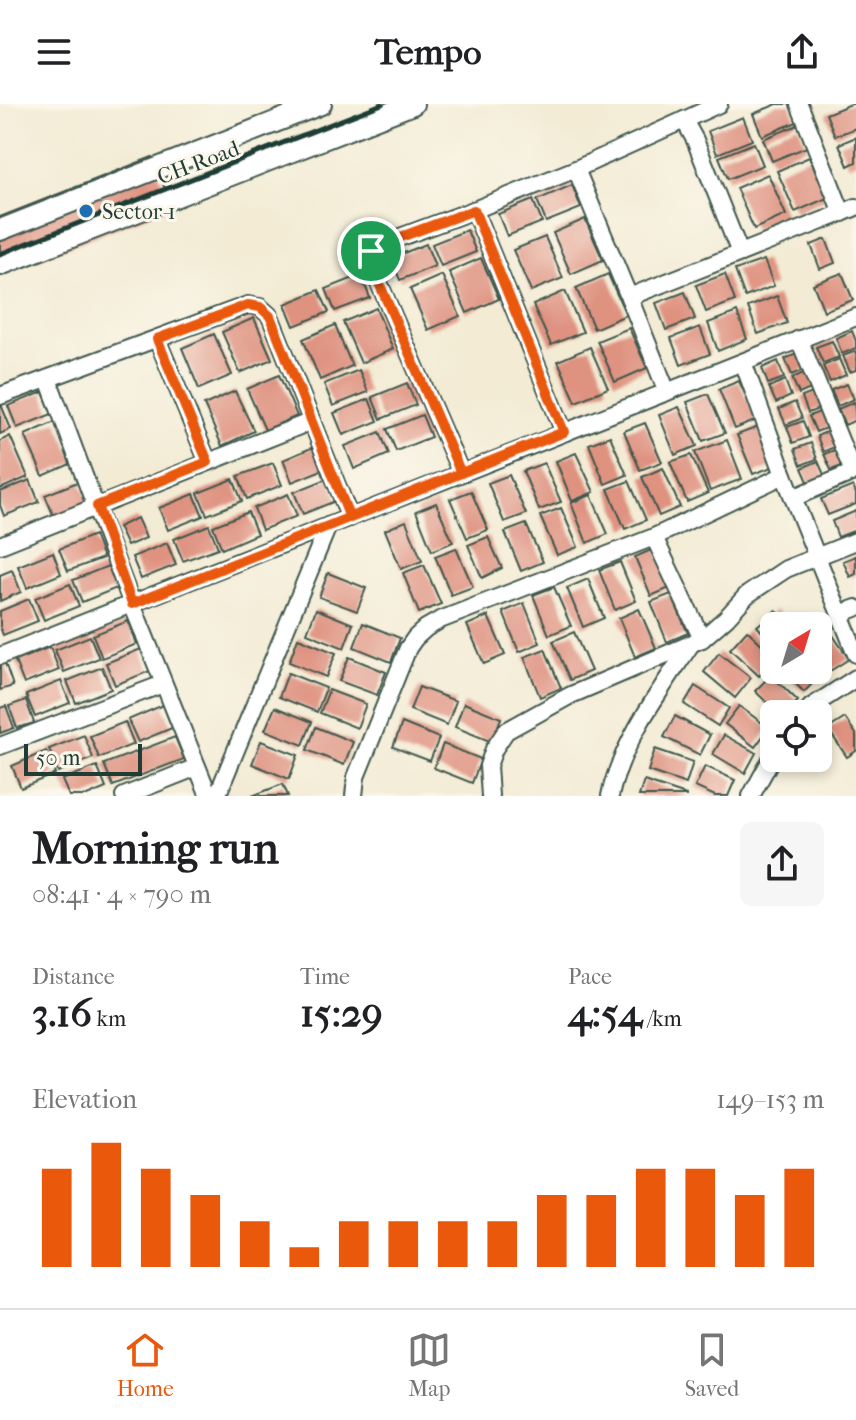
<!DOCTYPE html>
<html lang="en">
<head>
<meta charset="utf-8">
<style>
	:root { --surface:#fff; --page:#f6f6f6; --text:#202124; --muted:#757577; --line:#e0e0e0; --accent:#ea580c }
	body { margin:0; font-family:"IM FELL French Canon",serif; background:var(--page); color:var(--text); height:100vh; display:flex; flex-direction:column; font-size:30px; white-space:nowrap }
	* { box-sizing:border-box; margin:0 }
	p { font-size:26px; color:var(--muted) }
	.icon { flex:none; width:44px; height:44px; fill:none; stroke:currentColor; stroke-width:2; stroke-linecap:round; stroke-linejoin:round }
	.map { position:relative; height:692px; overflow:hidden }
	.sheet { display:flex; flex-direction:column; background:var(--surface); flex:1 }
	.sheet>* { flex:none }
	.needle { width:52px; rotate:38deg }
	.tools { position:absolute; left:760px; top:508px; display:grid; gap:16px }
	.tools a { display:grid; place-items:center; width:72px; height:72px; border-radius:12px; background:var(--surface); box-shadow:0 4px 12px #0003; font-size:40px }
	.scale { position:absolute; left:24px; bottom:20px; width:118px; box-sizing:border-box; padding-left:8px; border:4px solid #1f3d34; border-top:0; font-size:22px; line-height:28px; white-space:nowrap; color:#1f3d34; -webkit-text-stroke:6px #fbf7ec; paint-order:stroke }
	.pin { position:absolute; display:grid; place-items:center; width:68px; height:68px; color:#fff; margin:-34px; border:4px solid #fff; border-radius:50%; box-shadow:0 2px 8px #0007 }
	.round { display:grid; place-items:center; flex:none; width:84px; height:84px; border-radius:12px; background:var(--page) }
	.overview { display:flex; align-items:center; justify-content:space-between; height:136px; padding:0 32px }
	h1 { font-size:44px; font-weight:700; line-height:60px }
	.stats { display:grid; grid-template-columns:repeat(3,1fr); gap:12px; height:136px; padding:8px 32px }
	.stats div { display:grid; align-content:center }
	.stats b { font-size:40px; font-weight:700 }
	.stats small { font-size:22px; font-weight:400 }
	.stats p { font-size:22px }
	.chart { height:224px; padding:16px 32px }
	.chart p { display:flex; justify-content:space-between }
	.chart svg { width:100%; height:144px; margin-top:8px; stroke:var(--accent); stroke-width:6 }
	header { display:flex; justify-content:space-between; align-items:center; height:104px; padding:0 32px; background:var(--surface); font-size:36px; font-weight:700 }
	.dock { display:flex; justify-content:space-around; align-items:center; height:112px; border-top:2px solid var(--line); background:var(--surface); font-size:22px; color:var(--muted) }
	.dock a { display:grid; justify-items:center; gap:4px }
	.dock .current { color:var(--accent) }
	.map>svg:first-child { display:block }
	.building { fill:#df9280 }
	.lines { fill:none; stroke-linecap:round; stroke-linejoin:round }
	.minor-casing { stroke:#3f574c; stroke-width:20 }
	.tertiary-casing { stroke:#3f574c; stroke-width:24 }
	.minor { stroke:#fff; stroke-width:16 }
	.tertiary { stroke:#fff; stroke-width:20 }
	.rail { stroke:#1f3d34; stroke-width:5 }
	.route-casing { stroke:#fff; stroke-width:16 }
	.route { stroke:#ea580c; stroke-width:10 }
	.poi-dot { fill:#1f6fb2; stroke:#fbf7ec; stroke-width:3 }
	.labels { text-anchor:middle; stroke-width:6; stroke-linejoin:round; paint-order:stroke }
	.street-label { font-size:22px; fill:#1f3d34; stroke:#fbf7ec }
	.poi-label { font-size:22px; fill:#1f3d34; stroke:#fbf7ec; text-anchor:start }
</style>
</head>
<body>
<header><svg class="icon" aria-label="menu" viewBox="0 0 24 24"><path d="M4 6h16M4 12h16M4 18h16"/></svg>Tempo<svg class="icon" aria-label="share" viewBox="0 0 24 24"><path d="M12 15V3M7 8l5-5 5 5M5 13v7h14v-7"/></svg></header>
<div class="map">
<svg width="856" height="692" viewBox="0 0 856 692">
	<rect width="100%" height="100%" fill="#fbf7ec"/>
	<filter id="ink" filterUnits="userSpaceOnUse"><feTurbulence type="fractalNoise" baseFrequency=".0125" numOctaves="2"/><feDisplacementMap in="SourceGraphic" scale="16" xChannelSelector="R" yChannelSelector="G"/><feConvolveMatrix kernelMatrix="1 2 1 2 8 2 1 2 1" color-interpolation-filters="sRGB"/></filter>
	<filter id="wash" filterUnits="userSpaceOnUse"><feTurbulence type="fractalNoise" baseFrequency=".006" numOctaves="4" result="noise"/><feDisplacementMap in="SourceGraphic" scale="32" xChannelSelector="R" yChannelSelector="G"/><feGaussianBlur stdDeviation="1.8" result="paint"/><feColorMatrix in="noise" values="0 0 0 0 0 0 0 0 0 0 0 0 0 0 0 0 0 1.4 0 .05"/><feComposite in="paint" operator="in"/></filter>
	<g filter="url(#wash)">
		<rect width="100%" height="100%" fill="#f3ebd4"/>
		<g id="blocks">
			<g class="building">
				<polygon points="777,0 790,0 797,18 762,32 753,10"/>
				<polygon points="851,0 856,0 856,24 835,32 826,10"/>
				<polygon points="743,13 752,36 717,50 708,27"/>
				<polygon points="798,21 807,43 772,57 763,35"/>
				<polygon points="856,33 856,58 848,62 839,40"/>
				<polygon points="754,39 763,61 728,75 719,53"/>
				<polygon points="152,53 172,102 0,170 0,113"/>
				<polygon points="809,53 827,94 795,108 777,67"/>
				<polygon points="768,70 786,111 754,125 736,84"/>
				<polygon points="572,81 581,104 546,118 537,96"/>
				<polygon points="533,96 542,118 507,132 498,110"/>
				<polygon points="585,115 603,156 571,170 553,129"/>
				<polygon points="467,126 476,148 441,162 432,140"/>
				<polygon points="545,133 563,174 531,187 513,146"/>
				<polygon points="826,135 835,159 820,165 811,141"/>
				<polygon points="426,140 435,162 400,176 391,154"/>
				<polygon points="481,154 499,195 467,209 449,168"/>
				<polygon points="764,156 774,182 745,193 735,166"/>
				<polygon points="842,169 853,196 824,207 813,180"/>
				<polygon points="608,170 626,211 594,225 576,184"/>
				<polygon points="725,170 735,197 706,208 696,181"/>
				<polygon points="361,171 370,194 335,207 326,185"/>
				<polygon points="442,171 460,212 428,226 410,185"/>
				<polygon points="319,186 329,208 294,222 285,200"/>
				<polygon points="565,187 583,228 551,241 533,201"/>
				<polygon points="685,188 695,215 666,226 656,199"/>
				<polygon points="777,192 787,219 758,230 748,203"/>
				<polygon points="376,204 393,245 361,259 343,218"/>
				<polygon points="737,208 747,235 718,247 708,219"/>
				<polygon points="254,214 272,255 240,269 222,228"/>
				<polygon points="335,221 352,262 320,276 303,235"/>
				<polygon points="700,223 710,250 681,261 671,234"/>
				<polygon points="629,224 647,264 615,278 597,237"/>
				<polygon points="852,227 856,237 856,244 842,250 836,234"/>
				<polygon points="214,230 232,271 199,285 182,244"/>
				<polygon points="832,237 839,253 823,259 816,243"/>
				<polygon points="590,243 608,284 576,298 558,257"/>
				<polygon points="856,247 856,266 850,268 843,252"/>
				<polygon points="801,248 808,264 792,271 785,255"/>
				<polygon points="839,255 846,271 830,278 823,262"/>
				<polygon points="778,257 784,274 768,280 762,264"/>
				<polygon points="359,266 368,288 333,302 324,280"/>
				<polygon points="808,267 815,283 799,290 792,274"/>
				<polygon points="279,271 297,312 265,326 247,285"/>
				<polygon points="785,276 791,292 776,299 769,283"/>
				<polygon points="739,277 757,316 735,325 719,285"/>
				<polygon points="407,279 416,301 381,315 372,293"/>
				<polygon points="847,280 854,295 838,302 831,286"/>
				<polygon points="235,287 254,327 222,342 204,301"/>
				<polygon points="818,287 824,303 808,309 802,293"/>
				<polygon points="43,288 52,310 17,324 8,302"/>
				<polygon points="708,290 725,329 703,337 687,298"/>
				<polygon points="369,295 378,317 343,331 334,309"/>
				<polygon points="0,298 11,325 0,330"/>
				<polygon points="795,298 802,314 786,321 779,305"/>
				<polygon points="854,298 856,316 845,321 838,305"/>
				<polygon points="679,303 697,342 675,351 659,311"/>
				<polygon points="825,306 831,322 816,328 809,312"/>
				<polygon points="422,311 431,333 396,347 387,325"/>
				<polygon points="57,317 75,358 43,372 25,331"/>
				<polygon points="803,317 809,333 793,339 787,323"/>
				<polygon points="645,319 662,358 640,366 624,327"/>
				<polygon points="758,323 775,362 753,370 737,331"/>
				<polygon points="833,325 839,341 823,348 817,332"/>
				<polygon points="380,328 389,350 354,365 345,342"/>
				<polygon points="10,332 28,373 0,385 0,337"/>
				<polygon points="610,332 627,371 605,380 589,340"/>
				<polygon points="727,336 742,375 710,387 695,348"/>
				<polygon points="811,339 817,355 801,361 795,345"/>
				<polygon points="318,341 327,364 292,378 283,356"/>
				<polygon points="840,344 847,360 831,366 824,350"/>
				<polygon points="576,349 594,388 572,397 556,357"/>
				<polygon points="691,351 708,389 687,398 670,358"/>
				<polygon points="818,357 825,373 809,380 802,364"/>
				<polygon points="273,359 282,381 247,395 238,372"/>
				<polygon points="544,359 561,398 539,406 523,367"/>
				<polygon points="663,364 680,403 659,412 642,373"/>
				<polygon points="509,371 526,410 504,418 488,379"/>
				<polygon points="329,374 338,396 303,410 294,388"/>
				<polygon points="233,375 242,397 207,411 198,389"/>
				<polygon points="30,376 39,398 4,412 0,401 0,388"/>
				<polygon points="80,377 89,399 54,413 45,391"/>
				<polygon points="629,377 646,416 625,425 608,385"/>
				<polygon points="853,382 856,390 856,400 828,411 821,395"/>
				<polygon points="471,387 488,426 467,434 450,395"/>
				<polygon points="194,390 203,412 168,426 159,404"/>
				<polygon points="288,390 297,412 262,426 254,404"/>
				<polygon points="591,391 608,430 587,439 571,399"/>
				<polygon points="436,399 453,438 432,447 416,407"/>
				<polygon points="561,404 578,443 557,451 540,412"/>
				<polygon points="856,407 856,426 838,433 832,417"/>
				<polygon points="248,408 257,430 222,445 213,422"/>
				<polygon points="137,414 146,434 127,442 118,423"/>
				<polygon points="406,417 422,457 401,465 385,426"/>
				<polygon points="526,420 543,458 521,467 505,428"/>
				<polygon points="209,421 218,444 183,457 174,435"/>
				<polygon points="94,431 103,454 68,467 59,445"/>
				<polygon points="488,433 502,464 482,474 468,441"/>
				<polygon points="167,439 176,461 141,475 132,453"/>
				<polygon points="456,444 473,483 451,491 435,452"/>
				<polygon points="656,444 672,483 651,492 635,453"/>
				<polygon points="53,448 61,470 27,484 18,462"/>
				<polygon points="856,452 856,470 850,473 843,457"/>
				<polygon points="620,458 636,497 615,506 599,466"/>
				<polygon points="424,461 441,500 419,509 403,469"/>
				<polygon points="108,462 117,484 82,498 73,476"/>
				<polygon points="12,466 21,488 0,497 0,471"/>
				<polygon points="328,469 366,484 357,507 319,493"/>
				<polygon points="588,475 604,514 583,523 567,484"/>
				<polygon points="70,480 79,502 44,516 35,494"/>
				<polygon points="554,483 571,522 549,531 533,491"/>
				<polygon points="671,490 688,529 667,538 651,498"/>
				<polygon points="29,495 38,517 3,531 0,523 0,507"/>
				<polygon points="524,499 540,539 519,548 503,508"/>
				<polygon points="316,505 353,520 344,544 307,529"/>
				<polygon points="639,505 656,544 635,553 619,514"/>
				<polygon points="776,506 790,522 774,522 774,542 757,522"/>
				<polygon points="488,512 505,551 484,560 467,521"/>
				<polygon points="128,517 137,540 102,554 93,531"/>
				<polygon points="363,519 400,534 391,558 354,543"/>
				<polygon points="828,524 849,555 830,567 818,550 818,531"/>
				<polygon points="747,526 774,552 774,556 759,572 730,545"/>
				<polygon points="574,528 591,567 570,576 553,537"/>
				<polygon points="90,532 99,554 64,568 55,546"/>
				<polygon points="298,534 336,549 326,573 289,558"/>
				<polygon points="50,543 59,566 24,580 15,557"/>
				<polygon points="141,545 150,567 115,581 106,559"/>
				<polygon points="545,545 561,584 540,593 524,553"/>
				<polygon points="719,549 751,574 735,594 704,568"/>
				<polygon points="349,553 386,568 377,591 339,577"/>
				<polygon points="5,559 13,582 0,586 0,561"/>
				<polygon points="102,563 111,585 76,599 67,577"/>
				<polygon points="782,566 814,566 820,572 804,588"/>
				<polygon points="288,569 326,584 317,608 279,593"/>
				<polygon points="771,571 798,597 785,610 779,610 755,587"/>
				<polygon points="61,577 70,599 35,613 26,591"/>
				<polygon points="695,582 729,604 718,622 684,600"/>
				<polygon points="419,583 456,597 447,621 410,606"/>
				<polygon points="329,586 366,600 357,624 320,609"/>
				<polygon points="26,596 34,619 17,624 9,602"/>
				<polygon points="464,599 501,614 492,638 455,623"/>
				<polygon points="163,601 172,624 138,638 128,616"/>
				<polygon points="6,602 14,624 0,629 0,604"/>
				<polygon points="739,602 769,624 755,643 725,620"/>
				<polygon points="275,603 312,618 303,641 265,626"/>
				<polygon points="675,612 710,631 700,651 664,633"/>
				<polygon points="845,614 856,630 856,647 847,653 828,625"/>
				<polygon points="125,618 134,640 99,654 90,632"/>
				<polygon points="402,619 439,634 430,657 393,643"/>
				<polygon points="316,623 353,638 344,661 307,646"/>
				<polygon points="84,631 93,654 58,668 49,645"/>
				<polygon points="724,631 756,649 745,669 713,650"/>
				<polygon points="175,633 184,655 113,682 104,660"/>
				<polygon points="261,637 298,651 289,675 252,660"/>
				<polygon points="443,640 481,655 472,679 434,664"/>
				<polygon points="655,645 693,658 686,680 648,667"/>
				<polygon points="46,647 55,670 21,684 12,662"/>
				<polygon points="97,662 106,684 87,692 69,692 62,676"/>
				<polygon points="705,662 735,676 728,692 715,692 695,683"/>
				<polygon points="644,677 686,691 686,692 639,692"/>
				<polygon points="283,680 288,692 252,692"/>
			</g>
		</g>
	</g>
	<g filter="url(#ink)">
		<use href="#blocks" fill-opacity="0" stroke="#3f574c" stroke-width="2"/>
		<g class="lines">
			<defs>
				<g id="minor">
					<polyline points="799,0 842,109 856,103"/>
					<polyline points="684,16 719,0"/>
					<polyline points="576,65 629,193 842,109"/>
					<polyline points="474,106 564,328"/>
					<polyline points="629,193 667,288"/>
					<polyline points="157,235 208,358"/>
					<polyline points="799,235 853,368"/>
					<polyline points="48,275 132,500 209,692"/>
					<polyline points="0,292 248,201 260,203 270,212 350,414"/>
					<polyline points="461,369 370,158 371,147 379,141 474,106 576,65 684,16 695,36 740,149"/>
					<polyline points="784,371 856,550"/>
					<polyline points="793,394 856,367"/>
					<polyline points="0,441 312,317"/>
					<polyline points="840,510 856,504"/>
					<polyline points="702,535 726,514 747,491 786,465 856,437"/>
					<polyline points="0,552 856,213"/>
					<polyline points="805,610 811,603 856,574"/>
					<polyline points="0,642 163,580"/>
					<polyline points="124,692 197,663"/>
					<polyline points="217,692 328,422"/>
					<polyline points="354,692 356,673 408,544 415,534 426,524 440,516 654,433 784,371 743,258"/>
					<polyline points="490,692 488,662 494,645 506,627 571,591 702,535 654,433"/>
					<path d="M610,692C622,637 660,587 691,540"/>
					<polyline points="751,692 774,650"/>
				</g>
				<g id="tertiary">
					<polyline points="0,126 321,0"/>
					<polyline points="0,161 413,0"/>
				</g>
			</defs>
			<use href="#minor" class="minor-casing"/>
			<use href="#tertiary" class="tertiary-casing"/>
			<use href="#minor" class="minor"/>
			<use href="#tertiary" class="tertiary"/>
			<polyline class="rail" points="0,150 382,0"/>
		</g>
	</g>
	<g class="lines" filter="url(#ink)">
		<defs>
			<polyline id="route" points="371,147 370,158 461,369 350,414 270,212 260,203 248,201 157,235 208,358 97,402 132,500 564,328 474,106 379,141 371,147"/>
		</defs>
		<use href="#route" class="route-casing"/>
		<use href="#route" class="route"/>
	</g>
	<circle class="poi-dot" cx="86" cy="107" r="8"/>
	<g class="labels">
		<g class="street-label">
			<text transform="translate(198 58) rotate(-21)" y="8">CH Road</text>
		</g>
		<g class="poi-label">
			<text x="102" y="115">Sector-1</text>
		</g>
	</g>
</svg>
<div class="tools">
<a><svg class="needle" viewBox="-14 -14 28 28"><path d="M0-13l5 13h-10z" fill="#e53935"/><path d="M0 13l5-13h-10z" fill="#757577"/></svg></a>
<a><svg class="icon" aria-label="locate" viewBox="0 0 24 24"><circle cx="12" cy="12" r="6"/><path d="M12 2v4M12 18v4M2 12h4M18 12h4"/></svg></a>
</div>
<div class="scale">50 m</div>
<div class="pin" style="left:371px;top:147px;background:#1e9e55"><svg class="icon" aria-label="arrive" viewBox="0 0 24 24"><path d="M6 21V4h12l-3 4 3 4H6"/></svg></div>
</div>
<section class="sheet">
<div class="overview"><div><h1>Morning run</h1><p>08:41 · 4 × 790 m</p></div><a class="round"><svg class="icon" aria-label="share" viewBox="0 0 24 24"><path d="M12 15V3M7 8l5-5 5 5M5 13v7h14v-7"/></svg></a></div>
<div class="stats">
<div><p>Distance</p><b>3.16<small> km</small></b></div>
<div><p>Time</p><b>15:29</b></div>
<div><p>Pace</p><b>4:54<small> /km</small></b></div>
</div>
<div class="chart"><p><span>Elevation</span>149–153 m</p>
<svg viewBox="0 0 160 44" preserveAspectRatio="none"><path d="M5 44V14M15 44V6M25 44V14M35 44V22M45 44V30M55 44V38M65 44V30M75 44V30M85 44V30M95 44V30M105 44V22M115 44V22M125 44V14M135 44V14M145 44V22M155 44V14"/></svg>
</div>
</section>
<nav class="dock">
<a class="current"><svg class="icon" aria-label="home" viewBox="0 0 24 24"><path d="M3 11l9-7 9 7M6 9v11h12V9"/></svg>Home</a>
<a><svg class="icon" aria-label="map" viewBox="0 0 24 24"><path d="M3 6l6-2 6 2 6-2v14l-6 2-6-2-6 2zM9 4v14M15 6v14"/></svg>Map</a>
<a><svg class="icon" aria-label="saved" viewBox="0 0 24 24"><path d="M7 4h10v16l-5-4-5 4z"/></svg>Saved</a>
</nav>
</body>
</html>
